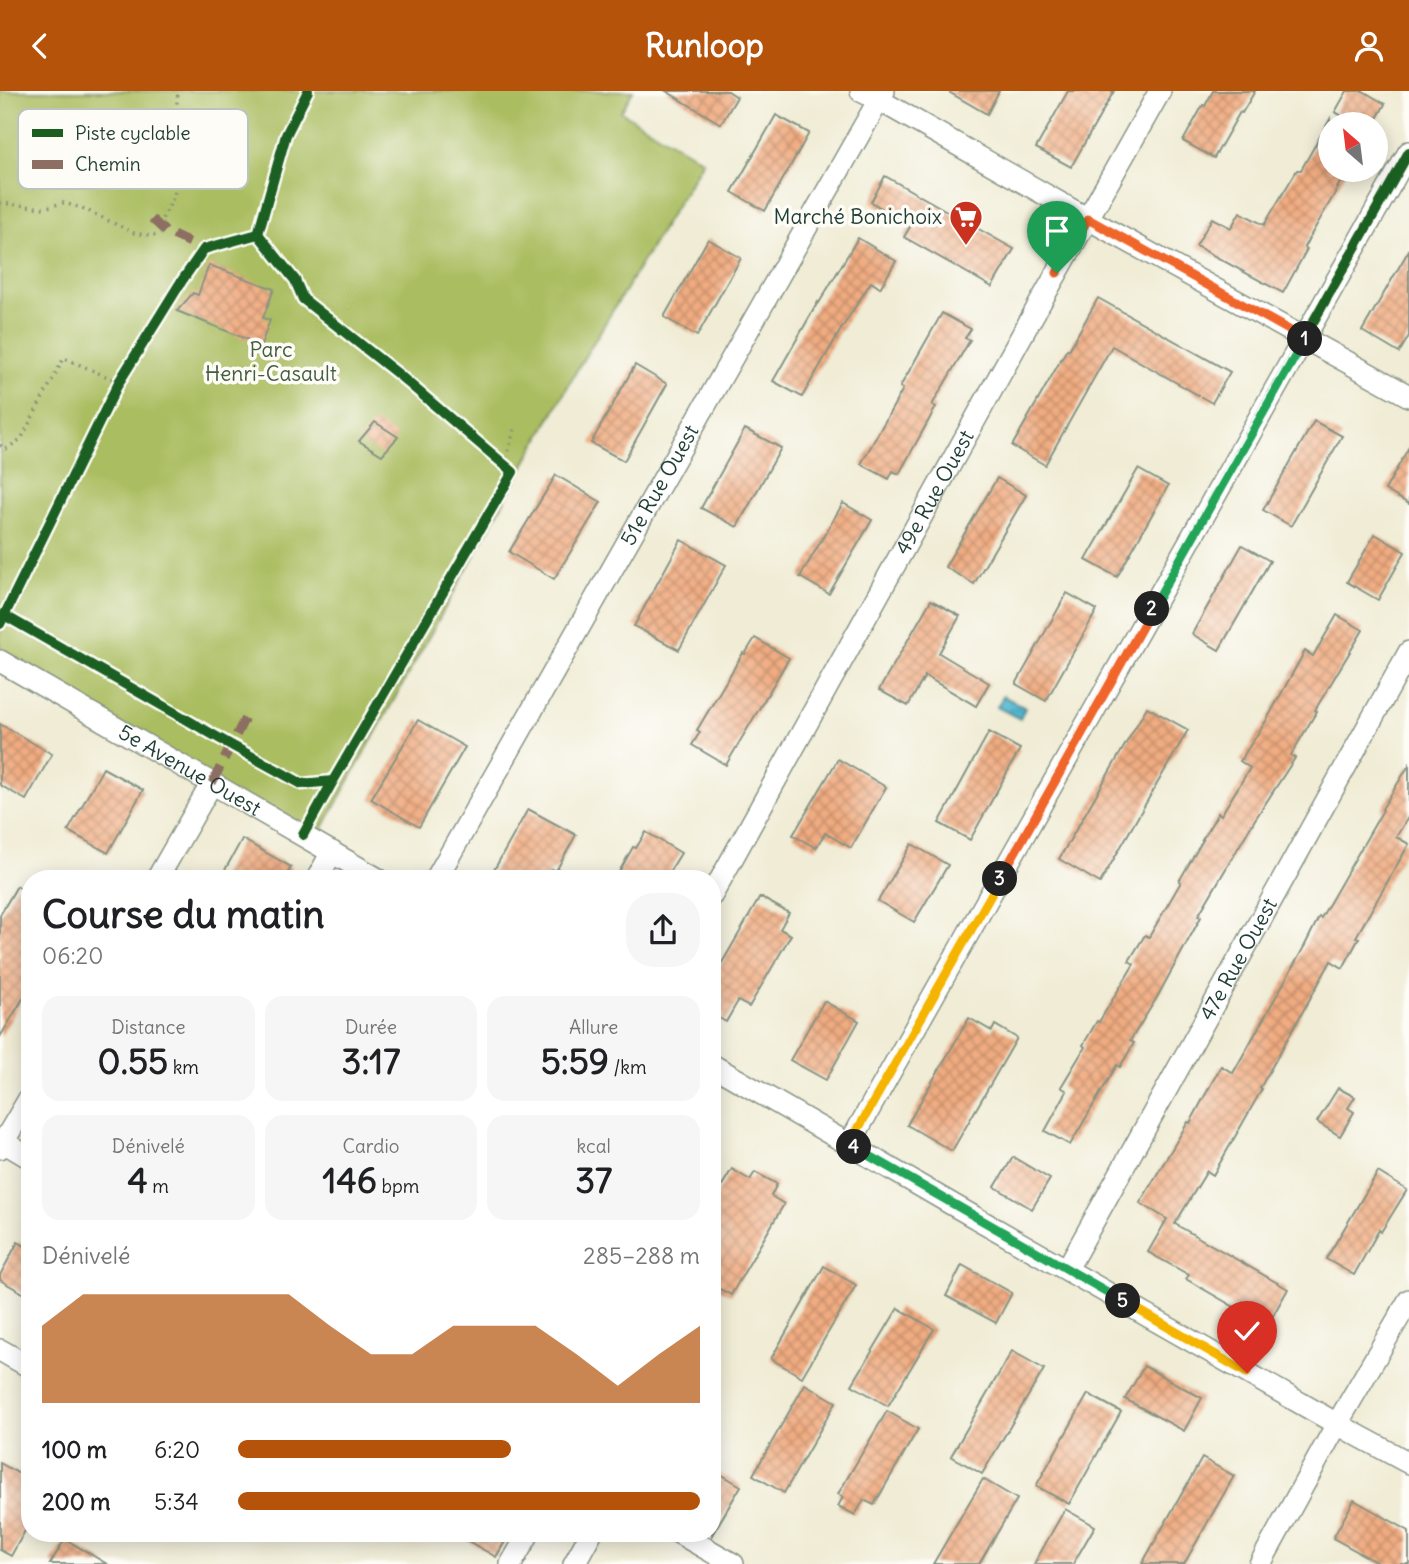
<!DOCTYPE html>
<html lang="fr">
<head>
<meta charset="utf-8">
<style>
	:root { --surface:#fff; --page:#f6f6f6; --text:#202124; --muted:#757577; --accent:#b45309 }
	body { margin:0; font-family:Delius,sans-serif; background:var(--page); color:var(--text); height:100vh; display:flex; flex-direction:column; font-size:26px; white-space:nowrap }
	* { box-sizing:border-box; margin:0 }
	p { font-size:23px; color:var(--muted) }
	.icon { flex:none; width:38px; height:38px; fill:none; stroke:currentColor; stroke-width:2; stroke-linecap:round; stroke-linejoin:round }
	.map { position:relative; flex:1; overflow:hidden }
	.panel { position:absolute; left:21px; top:779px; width:700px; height:672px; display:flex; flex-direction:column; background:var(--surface); border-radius:28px; box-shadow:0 4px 18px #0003 }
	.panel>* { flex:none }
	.needle { width:46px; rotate:332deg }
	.tools { position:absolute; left:1318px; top:21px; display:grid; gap:14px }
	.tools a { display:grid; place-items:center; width:70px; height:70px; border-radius:50%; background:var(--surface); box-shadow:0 4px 18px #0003; font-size:35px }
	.pin { position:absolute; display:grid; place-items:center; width:60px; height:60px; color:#fff; margin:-72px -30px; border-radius:50% 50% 50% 0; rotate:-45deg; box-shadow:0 0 7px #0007 }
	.pin .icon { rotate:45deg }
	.km { position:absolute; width:35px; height:35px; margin:-18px; border-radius:50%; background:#222; color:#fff; font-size:19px; line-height:35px; text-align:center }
	.round { display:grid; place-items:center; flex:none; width:74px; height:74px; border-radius:28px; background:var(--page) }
	.head { display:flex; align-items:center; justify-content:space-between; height:119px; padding:0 21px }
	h1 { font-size:38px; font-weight:800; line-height:52px }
	.stats { display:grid; grid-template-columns:repeat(3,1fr); gap:10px; height:119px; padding:7px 21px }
	.stats div { display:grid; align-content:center; border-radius:18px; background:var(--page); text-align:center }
	.stats b { font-size:35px; font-weight:800 }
	.stats small { font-size:19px; font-weight:400 }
	.stats p { font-size:19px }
	.chart { height:196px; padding:14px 21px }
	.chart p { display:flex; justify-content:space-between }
	.chart svg { width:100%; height:126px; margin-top:7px; fill:var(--accent); opacity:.7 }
	ul { padding:0 21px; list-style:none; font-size:23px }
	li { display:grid; grid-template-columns:112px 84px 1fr; align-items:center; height:52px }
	li i { height:18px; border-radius:9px; background:var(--accent) }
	header { display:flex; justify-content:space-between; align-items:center; height:91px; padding:0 21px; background:var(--accent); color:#fff; font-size:32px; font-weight:800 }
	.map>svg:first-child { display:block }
	.green { fill:#aabd61; stroke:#647d4a; stroke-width:2 }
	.water { fill:url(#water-waves); stroke:#397a82; stroke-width:2 }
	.building { fill:url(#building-cross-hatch) }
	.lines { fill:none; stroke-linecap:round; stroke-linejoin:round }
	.minor-casing { stroke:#889484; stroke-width:24 }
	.path { stroke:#889484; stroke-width:3.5; stroke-dasharray:2 5; stroke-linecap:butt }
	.minor { stroke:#fff; stroke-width:21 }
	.quiet { stroke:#8d6e63; stroke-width:9; stroke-dasharray:18 9; stroke-linecap:butt }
	.cycleway-casing { stroke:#fdfcf7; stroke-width:15 }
	.cycleway { stroke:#1b5e20; stroke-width:10 }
	.split-1-casing { stroke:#fff; stroke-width:14 }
	.split-2-casing { stroke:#fff; stroke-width:14 }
	.split-3-casing { stroke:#fff; stroke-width:14 }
	.split-4-casing { stroke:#fff; stroke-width:14 }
	.split-5-casing { stroke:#fff; stroke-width:14 }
	.split-6-casing { stroke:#fff; stroke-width:14 }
	.split-1 { stroke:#f0652b; stroke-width:9 }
	.split-2 { stroke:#22a559; stroke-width:9 }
	.split-3 { stroke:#f0652b; stroke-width:9 }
	.split-4 { stroke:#f5b400; stroke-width:9 }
	.split-5 { stroke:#22a559; stroke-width:9 }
	.split-6 { stroke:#f5b400; stroke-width:9 }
	.labels { text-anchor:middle; stroke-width:7; stroke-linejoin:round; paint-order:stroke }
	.poi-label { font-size:21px; fill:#1f3d34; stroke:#fdfcf7; text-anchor:end }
	.park-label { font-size:21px; fill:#425d3f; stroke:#fdfcf7 }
	.street-label { font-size:21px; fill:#1f3d34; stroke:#fdfcf7 }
	.key { fill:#fdfcf7; stroke:#bac3bc; stroke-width:2 }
	.key-label { font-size:19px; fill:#1f3d34 }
</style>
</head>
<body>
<header><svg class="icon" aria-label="back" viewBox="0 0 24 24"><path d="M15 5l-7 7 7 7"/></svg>Runloop<svg class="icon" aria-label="person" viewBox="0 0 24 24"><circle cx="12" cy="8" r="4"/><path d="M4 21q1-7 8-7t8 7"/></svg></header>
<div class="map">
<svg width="1409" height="1473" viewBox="0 0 1409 1473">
	<defs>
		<pattern id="water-waves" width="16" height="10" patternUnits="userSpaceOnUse" patternTransform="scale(1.75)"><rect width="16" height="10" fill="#53b8d1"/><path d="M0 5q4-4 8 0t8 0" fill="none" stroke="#4497aa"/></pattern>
		<pattern id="building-cross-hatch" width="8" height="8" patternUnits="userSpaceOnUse" patternTransform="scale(1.75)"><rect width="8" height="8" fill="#f1ac81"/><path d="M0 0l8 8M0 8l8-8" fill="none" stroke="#c38d6a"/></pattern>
	</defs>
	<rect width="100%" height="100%" fill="#fdfcf7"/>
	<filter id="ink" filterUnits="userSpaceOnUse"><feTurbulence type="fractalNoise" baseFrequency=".0143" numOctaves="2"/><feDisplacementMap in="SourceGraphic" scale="14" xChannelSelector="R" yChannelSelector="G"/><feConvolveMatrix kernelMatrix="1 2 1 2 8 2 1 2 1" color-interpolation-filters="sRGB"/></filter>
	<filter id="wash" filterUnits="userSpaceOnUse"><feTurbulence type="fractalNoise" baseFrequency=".00686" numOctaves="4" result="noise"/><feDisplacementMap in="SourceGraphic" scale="28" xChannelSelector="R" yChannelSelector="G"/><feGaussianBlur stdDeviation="1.57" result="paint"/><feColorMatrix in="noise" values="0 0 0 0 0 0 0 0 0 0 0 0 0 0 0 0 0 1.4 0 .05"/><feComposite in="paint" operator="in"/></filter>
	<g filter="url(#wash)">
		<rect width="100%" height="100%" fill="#f0ecd5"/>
		<polygon class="green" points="0,0 633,0 621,21 703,70 578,277 315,751 0,570"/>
		<polygon class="water" points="1003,605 1025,617 1020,628 997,616"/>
		<g id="blocks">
			<g class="building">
				<polygon points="666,0 728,0 737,6 721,33"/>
				<polygon points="947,0 999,0 987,23"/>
				<polygon points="1068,0 1114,0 1071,76 1036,57"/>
				<polygon points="1213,0 1255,0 1242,22 1240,21 1214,67 1183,50 1203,14 1205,15"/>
				<polygon points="1347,0 1363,0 1385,13 1374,33 1357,33 1335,21"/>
				<polygon points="776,24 809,42 765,120 732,101"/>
				<polygon points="1330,28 1330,79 1347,79 1337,97 1338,97 1304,156 1307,158 1283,202 1196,155 1212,127 1231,137 1240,121 1264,134 1297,79 1301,79"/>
				<polygon points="885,85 1014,158 992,196 904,146 911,134 871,111"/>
				<polygon points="858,147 896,170 880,197 871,191 840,240 802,306 773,290 818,211 819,212"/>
				<polygon points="708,148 741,167 697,245 664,226"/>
				<polygon points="1409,159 1409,245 1399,262 1362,240"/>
				<polygon points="209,174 274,198 263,227 270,229 261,254 177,220 193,202 198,204"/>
				<polygon points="1098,207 1230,281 1212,312 1112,255 1045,374 1012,355 1067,258 1069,259"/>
				<polygon points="942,222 971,238 965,247 970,249 932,314 936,316 899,383 893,380 889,388 861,373 903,298 900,296"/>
				<polygon points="635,274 667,293 624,370 591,352"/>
				<polygon points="1314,330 1342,345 1291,435 1263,419"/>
				<polygon points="375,331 398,346 382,364 359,350"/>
				<polygon points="745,338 781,357 737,436 701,417"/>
				<polygon points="1409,356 1409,413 1385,399"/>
				<polygon points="1138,378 1168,395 1117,486 1086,469"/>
				<polygon points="556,384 601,411 554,488 509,461"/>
				<polygon points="997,387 1026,404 974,493 945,476"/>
				<polygon points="843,412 872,429 829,503 800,486"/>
				<polygon points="1375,443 1405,461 1378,509 1347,491"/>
				<polygon points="681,449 726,474 679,559 634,535"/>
				<polygon points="1242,454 1270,470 1219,559 1192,543"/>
				<polygon points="1067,502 1097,519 1046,610 1016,593"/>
				<polygon points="931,509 960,525 939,562 989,592 976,615 925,585 908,615 879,599"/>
				<polygon points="1337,524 1363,539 1315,619 1317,620 1291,664 1295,667 1254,730 1198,825 1201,826 1156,908 1130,950 1134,952 1120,976 1117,974 1070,1054 1045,1040 1067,1000 1061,996 1085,956 1083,954 1097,930 1099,931 1134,873 1129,870 1145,844 1149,846 1181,791 1179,790 1203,749 1202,749 1218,722 1221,724 1250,677 1240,670 1266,630 1305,560 1313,565"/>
				<polygon points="755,547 789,567 726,674 692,654 700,641 697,639 743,562 745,563"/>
				<polygon points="1147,616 1188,639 1100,792 1059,768"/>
				<polygon points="418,629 465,656 419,736 371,708"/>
				<polygon points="0,633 52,663 26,709 0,694"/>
				<polygon points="989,641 1020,658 970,749 939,732"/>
				<polygon points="838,668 886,696 851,757 825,742 816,757 793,744"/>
				<polygon points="1409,674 1409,725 1396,746 1409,753 1356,846 1359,847 1343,877 1331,870 1260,997 1262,998 1236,1044 1213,1084 1207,1080 1175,1133 1288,1198 1267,1235 1186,1188 1189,1184 1148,1161 1167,1128 1140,1112 1188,1031 1190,1032 1221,975 1233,982 1304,856 1319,826 1321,827 1383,719 1382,718"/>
				<polygon points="103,677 143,699 108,762 68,740"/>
				<polygon points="528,718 576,744 556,780 552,778 546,788 489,788"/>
				<polygon points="646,741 681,762 665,788 615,788 633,756 636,757"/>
				<polygon points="242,748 291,776 285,788 220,788"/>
				<polygon points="912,753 948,774 914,831 878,810"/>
				<polygon points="17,795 30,803 30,896 0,946 0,824"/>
				<polygon points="760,806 789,822 780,838 791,844 749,916 738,910 726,931 712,923 712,889"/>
				<polygon points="824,910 859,930 826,989 790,969"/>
				<polygon points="969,927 992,940 995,934 1017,947 952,1060 907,1034"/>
				<polygon points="1338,997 1355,1006 1348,1017 1354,1021 1340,1045 1317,1031"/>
				<polygon points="1013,1066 1050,1088 1032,1118 995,1096"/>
				<polygon points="732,1078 750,1089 755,1081 777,1093 771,1105 784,1113 731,1204 712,1194 712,1111"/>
				<polygon points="1378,1081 1407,1099 1381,1141 1379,1139 1354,1184 1326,1168"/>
				<polygon points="18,1151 30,1158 30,1206 0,1189 0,1184"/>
				<polygon points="962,1174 1012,1202 996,1232 946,1205"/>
				<polygon points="824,1175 856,1194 802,1286 771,1268"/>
				<polygon points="898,1217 934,1238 888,1315 852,1294"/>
				<polygon points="1012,1260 1044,1278 982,1383 951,1365"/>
				<polygon points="1144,1275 1202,1307 1184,1340 1125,1308"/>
				<polygon points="805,1293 836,1311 784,1402 753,1384"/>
				<polygon points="1088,1303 1121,1321 1069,1413 1036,1395"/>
				<polygon points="887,1320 918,1338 874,1414 864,1409 855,1424 838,1415 843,1406 838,1403"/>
				<polygon points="1202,1367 1234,1385 1184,1473 1142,1473"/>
				<polygon points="0,1372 30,1389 30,1431 11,1465 0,1459"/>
				<polygon points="712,1378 741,1395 712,1444"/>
				<polygon points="983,1388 1017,1408 979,1473 933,1473"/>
				<polygon points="1354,1409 1409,1440 1409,1473 1380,1473 1333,1447"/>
				<polygon points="1065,1418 1095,1435 1073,1473 1034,1473"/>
				<polygon points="454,1442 510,1442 496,1466"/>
				<polygon points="65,1448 107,1473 50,1473"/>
			</g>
		</g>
	</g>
	<g filter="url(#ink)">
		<use href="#blocks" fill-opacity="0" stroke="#889484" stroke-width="2"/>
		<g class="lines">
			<defs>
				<g id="minor">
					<polyline points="861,0 879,9 1088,128 1409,305"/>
					<path id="s1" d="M0,570L378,788"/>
					<polyline points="157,788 212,692"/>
					<polyline points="317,788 332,761"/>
					<path id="s2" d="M436,788L884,0"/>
					<path id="s3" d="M712,804L1027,235L1160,0"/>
					<polyline points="712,974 955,1115 1337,1333 1409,1372"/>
					<polyline points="0,1049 30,1067"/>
					<polyline points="849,1054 1409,61"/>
					<polyline points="0,1057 30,1006"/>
					<path id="s4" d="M1067,1178L1409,561"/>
					<polyline points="0,1259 30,1276"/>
					<polyline points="679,1442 733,1473"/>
					<polyline points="511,1473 529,1442"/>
					<polyline points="574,1473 591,1442"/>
					<polyline points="1260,1473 1337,1333 1409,1209"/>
				</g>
			</defs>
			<use href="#minor" class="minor-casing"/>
			<g class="path">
				<polyline points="0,112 44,117 63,112 82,117 134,142 153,145 166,141"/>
				<polyline points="159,134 174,105 180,61 175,30 178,0"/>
				<polyline points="0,354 6,358 21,348 64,267 119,291"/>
				<polyline points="504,374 515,337"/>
			</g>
			<use href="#minor" class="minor"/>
			<g class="quiet">
				<polyline points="152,128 166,141 204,158"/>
				<polyline points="212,692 246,625"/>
			</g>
			<defs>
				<g id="cycleway">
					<polyline points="258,143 295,189 303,208 398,283 513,381 333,690 303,744"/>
					<polyline points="4,524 231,654 302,693 333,690"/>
					<polyline points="0,533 119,291 181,191 204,158 258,143 286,44 308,0"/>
					<polyline points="849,1054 1409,61"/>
				</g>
			</defs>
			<use href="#cycleway" class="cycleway-casing"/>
			<use href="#cycleway" class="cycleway"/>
		</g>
	</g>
	<g class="lines" filter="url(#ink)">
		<defs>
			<polyline id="split-1" points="1057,182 1088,128 1305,248"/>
			<polyline id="split-2" points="1152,518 1305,248"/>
			<polyline id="split-3" points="1000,788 1152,518"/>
			<polyline id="split-4" points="854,1056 849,1054 1000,788"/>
			<polyline id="split-5" points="854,1056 1123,1210"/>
			<polyline id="split-6" points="1123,1210 1247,1282"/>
		</defs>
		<use href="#split-1" class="split-1-casing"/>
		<use href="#split-2" class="split-2-casing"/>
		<use href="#split-3" class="split-3-casing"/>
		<use href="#split-4" class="split-4-casing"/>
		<use href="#split-5" class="split-5-casing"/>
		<use href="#split-6" class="split-6-casing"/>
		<use href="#split-1" class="split-1"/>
		<use href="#split-2" class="split-2"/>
		<use href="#split-3" class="split-3"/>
		<use href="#split-4" class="split-4"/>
		<use href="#split-5" class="split-5"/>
		<use href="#split-6" class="split-6"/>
	</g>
	<defs>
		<symbol id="supermarket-pin" viewBox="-11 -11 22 30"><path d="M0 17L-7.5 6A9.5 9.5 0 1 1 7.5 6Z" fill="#c8321e" stroke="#fdfcf7"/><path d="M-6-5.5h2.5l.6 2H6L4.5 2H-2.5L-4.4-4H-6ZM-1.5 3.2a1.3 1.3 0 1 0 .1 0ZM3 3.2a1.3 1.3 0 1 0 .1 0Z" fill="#fff"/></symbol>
	</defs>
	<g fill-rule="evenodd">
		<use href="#supermarket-pin" x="947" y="107" width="38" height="52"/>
	</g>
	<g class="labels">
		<g class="poi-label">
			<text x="942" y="133">Marché Bonichoix</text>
		</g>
		<g class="park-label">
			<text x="271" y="266">Parc<tspan x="271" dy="24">Henri-Casault</tspan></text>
		</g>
		<g class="street-label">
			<text dy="7" stroke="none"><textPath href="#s2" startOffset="453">51e Rue Ouest</textPath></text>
			<text dy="7" stroke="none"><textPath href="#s3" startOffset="460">49e Rue Ouest</textPath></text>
			<text dy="7" stroke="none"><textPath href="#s1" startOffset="219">5e Avenue Ouest</textPath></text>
			<text dy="7" stroke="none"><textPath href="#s4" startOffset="354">47e Rue Ouest</textPath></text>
		</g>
	</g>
	<rect x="18" y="18" width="230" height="80" rx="10" class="key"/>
	<rect x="32" y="38" width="31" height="8" fill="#1b5e20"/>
	<rect x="32" y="69" width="31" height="9" fill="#8d6e63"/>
	<g class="key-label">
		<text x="75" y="49">Piste cyclable</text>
		<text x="75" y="80">Chemin</text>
	</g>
</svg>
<div class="tools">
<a><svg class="needle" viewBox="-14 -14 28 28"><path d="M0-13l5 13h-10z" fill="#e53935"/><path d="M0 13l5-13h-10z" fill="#757577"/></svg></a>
</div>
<div class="pin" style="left:1057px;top:182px;background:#1e9e55"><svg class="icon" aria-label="arrive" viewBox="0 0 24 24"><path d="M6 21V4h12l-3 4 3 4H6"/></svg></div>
<div class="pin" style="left:1247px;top:1282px;background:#d93025"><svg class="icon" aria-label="check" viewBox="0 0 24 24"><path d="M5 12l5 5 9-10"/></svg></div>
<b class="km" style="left:1305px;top:248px">1</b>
<b class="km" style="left:1152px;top:518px">2</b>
<b class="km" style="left:1000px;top:788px">3</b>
<b class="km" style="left:854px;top:1056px">4</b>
<b class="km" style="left:1123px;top:1210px">5</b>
<section class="panel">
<div class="head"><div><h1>Course du matin</h1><p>06:20</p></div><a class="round"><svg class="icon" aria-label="share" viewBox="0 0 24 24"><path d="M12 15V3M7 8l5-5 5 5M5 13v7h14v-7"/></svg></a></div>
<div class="stats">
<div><p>Distance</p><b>0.55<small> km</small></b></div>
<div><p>Durée</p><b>3:17</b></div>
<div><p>Allure</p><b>5:59<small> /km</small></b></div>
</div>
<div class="stats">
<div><p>Dénivelé</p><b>4<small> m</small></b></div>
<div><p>Cardio</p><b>146<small> bpm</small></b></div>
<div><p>kcal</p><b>37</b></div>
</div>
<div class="chart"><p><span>Dénivelé</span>285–288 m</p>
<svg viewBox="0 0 160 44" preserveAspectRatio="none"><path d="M0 44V17L10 6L20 6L30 6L40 6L50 6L60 6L70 17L80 27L90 27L100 17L110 17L120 17L130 27L140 38L150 27L160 17V44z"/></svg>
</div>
<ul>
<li><b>100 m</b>6:20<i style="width:59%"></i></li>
<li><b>200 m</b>5:34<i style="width:100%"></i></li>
</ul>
</section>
</div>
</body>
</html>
